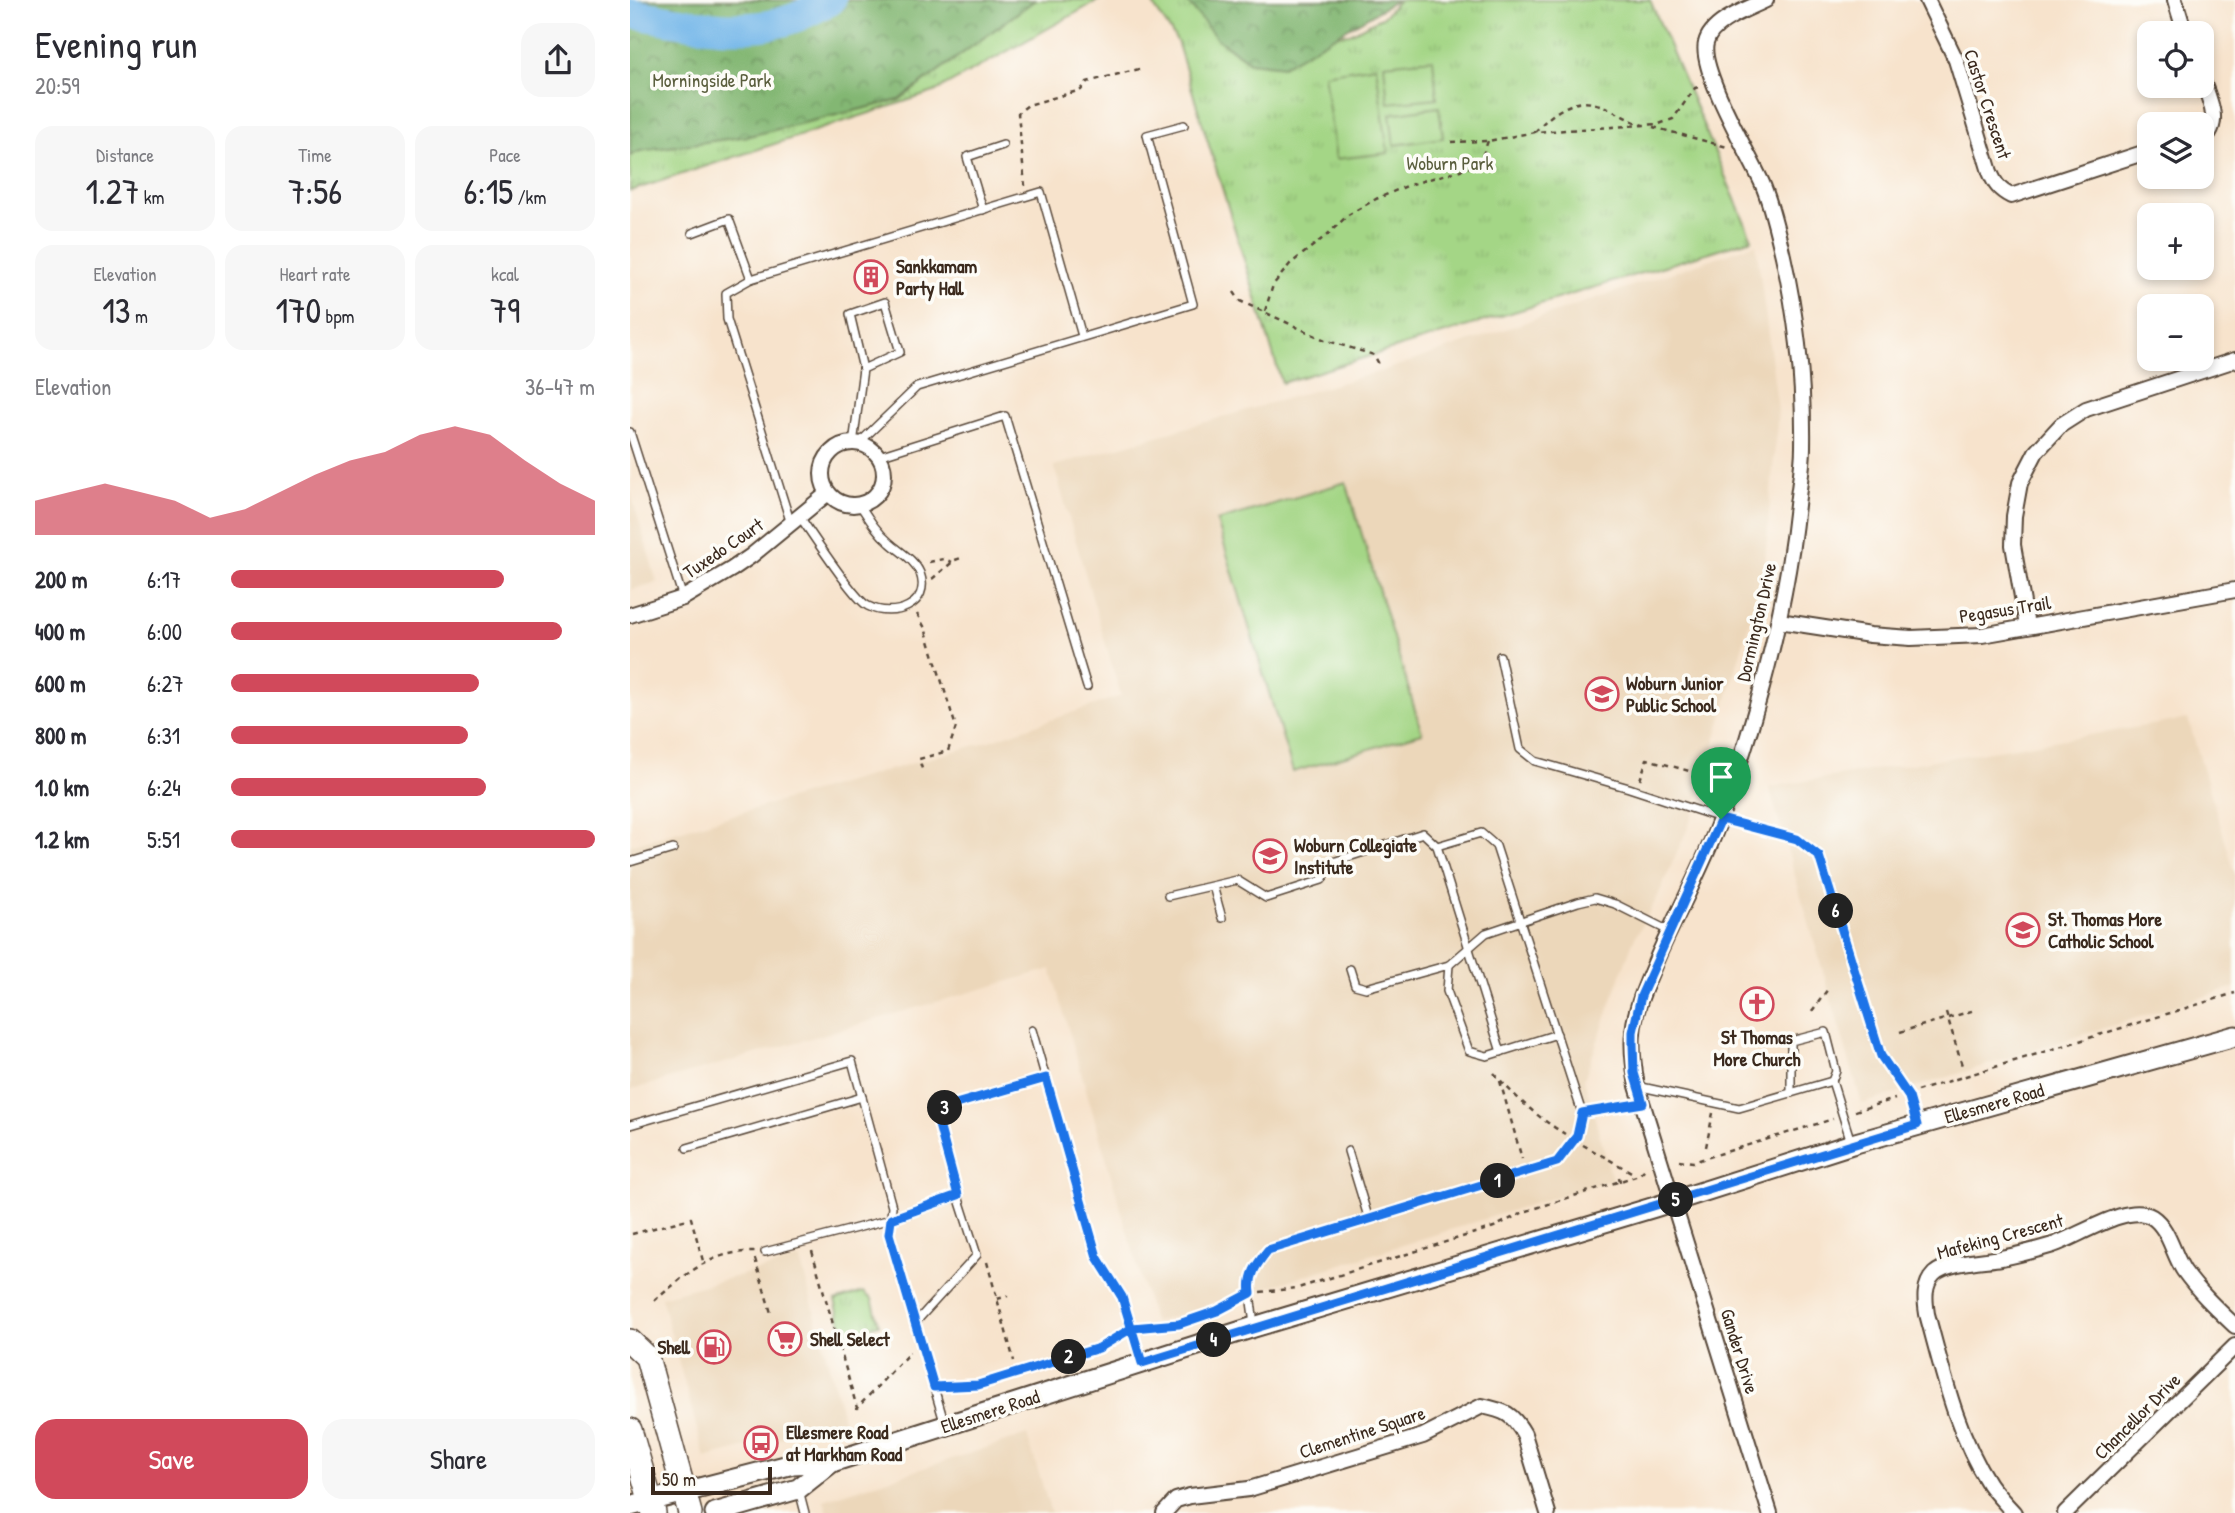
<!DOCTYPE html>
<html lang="en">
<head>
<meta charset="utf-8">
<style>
	:root { --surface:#fff; --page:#f7f7f7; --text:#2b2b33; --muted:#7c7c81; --accent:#d1495b }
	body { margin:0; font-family:"Patrick Hand",sans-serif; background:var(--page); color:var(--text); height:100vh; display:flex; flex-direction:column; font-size:26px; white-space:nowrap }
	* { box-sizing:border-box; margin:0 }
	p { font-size:23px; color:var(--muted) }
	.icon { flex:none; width:38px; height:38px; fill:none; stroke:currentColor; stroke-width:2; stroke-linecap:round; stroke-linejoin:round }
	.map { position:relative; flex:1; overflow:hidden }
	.side { display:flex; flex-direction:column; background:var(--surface); width:630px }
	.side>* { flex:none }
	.buttons { position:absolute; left:1507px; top:21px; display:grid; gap:14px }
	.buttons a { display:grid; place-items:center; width:77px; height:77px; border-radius:14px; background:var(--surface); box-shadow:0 4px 10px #0003; font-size:35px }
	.scale { position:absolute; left:21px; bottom:18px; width:121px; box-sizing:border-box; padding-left:7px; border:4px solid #3b2a1e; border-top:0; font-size:19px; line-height:24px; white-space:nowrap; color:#3b2a1e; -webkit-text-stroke:5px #fdfcf7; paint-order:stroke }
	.pin { position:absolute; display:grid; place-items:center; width:60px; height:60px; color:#fff; margin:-72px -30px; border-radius:50% 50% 50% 0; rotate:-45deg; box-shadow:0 0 7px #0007 }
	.pin .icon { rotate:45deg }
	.km { position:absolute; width:35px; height:35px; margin:-18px; border-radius:50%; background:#222; color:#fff; font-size:19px; line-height:35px; text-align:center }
	.round { display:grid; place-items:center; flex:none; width:74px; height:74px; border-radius:21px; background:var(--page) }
	.summary { display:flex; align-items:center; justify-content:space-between; height:119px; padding:0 35px }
	h1 { font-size:38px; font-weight:600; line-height:52px }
	.figures { display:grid; grid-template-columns:repeat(3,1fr); gap:10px; height:119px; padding:7px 35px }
	.figures div { display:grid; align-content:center; border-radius:18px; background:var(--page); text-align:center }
	.figures b { font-size:35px; font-weight:600 }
	.figures small { font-size:19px; font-weight:400 }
	.figures p { font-size:19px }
	.chart { height:196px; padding:14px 35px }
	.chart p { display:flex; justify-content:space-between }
	.chart svg { width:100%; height:126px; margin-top:7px; fill:var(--accent); opacity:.7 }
	.cta { display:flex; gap:14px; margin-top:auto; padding:14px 35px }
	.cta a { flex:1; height:80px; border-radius:21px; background:var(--accent); color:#fff; font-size:28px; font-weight:600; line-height:80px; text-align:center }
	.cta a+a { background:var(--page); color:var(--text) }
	ul { padding:0 35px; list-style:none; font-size:23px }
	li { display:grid; grid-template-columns:112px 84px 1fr; align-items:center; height:52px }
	li i { height:18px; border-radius:9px; background:var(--accent) }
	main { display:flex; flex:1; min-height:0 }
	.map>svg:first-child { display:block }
	.built { fill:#ecd7ba }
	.grass { fill:url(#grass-tufts); stroke:#708052; stroke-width:2 }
	.forest { fill:url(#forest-crowns); stroke:#5f7048; stroke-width:2 }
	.garden { fill:#a4d686; stroke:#708052; stroke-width:2 }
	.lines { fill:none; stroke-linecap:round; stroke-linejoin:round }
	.river { stroke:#74b7e9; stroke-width:30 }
	.service-casing { stroke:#574638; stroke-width:10 }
	.minor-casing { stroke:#574638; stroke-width:18 }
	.secondary-casing { stroke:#574638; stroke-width:23 }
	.primary-casing { stroke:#574638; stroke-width:26 }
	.path { stroke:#574638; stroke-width:2.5; stroke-dasharray:5 5; stroke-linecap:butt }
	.service { stroke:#fff; stroke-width:7 }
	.minor { stroke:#fff; stroke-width:14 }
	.secondary { stroke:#fff; stroke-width:19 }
	.primary { stroke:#fff; stroke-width:23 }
	.route-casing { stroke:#fff; stroke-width:14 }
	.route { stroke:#1a73e8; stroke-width:9 }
	.labels { text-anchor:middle; stroke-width:7; stroke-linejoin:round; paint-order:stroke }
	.park-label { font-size:19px; fill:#5a5e3d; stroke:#fdfcf7 }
	.street-label { font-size:19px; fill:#3b2a1e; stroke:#fdfcf7 }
	.poi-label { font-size:19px; font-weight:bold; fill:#3b2a1e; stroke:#fdfcf7; text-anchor:start }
</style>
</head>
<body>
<main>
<section class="side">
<div class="summary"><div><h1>Evening run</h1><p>20:59</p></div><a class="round"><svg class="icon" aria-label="share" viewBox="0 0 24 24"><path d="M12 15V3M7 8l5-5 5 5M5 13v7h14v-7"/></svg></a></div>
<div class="figures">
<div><p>Distance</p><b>1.27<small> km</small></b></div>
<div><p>Time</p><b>7:56</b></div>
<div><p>Pace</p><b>6:15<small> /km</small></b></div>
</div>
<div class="figures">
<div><p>Elevation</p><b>13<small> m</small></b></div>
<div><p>Heart rate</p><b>170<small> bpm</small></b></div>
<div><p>kcal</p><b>79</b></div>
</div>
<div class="chart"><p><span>Elevation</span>36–47 m</p>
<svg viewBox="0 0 160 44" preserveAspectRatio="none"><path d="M0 44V32L10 29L20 26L30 29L40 32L50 38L60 35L70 29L80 23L90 18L100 15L110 9L120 6L130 9L140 18L150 26L160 32V44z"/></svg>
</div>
<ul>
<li><b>200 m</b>6:17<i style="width:75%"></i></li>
<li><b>400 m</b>6:00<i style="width:91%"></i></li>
<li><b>600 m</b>6:27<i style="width:68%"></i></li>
<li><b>800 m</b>6:31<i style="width:65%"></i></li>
<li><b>1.0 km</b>6:24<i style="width:70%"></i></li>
<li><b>1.2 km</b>5:51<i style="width:100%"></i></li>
</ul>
<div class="cta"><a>Save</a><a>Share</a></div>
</section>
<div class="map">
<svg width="1605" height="1513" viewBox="0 0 1605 1513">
	<defs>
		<pattern id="grass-tufts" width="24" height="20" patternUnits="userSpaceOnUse" patternTransform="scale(1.75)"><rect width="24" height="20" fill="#a4d686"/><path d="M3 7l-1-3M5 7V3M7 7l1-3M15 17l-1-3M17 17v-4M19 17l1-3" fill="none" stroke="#8eb873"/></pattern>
		<pattern id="forest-crowns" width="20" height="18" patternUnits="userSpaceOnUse" patternTransform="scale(1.75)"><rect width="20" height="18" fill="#83b773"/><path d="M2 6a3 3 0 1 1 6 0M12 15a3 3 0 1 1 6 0" fill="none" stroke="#6c955e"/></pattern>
	</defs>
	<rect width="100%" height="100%" fill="#fdfcf7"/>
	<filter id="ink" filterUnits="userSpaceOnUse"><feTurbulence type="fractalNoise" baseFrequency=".0143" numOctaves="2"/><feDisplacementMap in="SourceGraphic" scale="14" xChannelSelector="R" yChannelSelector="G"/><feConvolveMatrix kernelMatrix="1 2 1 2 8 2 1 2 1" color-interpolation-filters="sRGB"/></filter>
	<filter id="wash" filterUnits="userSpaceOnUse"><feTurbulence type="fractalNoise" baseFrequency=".00686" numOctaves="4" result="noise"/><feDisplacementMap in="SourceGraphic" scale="28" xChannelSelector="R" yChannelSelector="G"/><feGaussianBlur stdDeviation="1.57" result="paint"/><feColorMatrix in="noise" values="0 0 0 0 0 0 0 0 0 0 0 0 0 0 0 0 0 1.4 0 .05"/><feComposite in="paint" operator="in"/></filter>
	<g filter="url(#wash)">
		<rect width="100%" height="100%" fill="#f7e3cc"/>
		<g class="built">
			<polygon points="1126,244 1148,410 1134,572 1063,816 1027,898 1003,941 954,1079 982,1179 524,1323 421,969 0,1090 0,845 356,742 491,696 424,466 755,370"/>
			<polygon points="0,491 27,582 0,590"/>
			<polygon points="1558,719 1605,873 1605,987 1232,1104 1139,787"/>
			<polygon points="170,1259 214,1421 75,1458 31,1297"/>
			<polygon points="397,1435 421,1513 198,1513 194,1500"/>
		</g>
		<g class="grass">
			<polygon points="0,0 469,0 304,92 0,191"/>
			<polygon points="520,0 760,0 673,37 720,34 754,16 769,0 1020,0 1122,239 652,383 547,41"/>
			<polygon points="233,1292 242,1299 249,1324 214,1334 205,1301"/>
		</g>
		<g class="forest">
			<polygon points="0,0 405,0 269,100 119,136 10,151 0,156"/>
			<polygon points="556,0 767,0 653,66 620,62 587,39"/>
		</g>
		<g class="garden">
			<polygon points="803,59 807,98 758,103 754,64"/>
			<polygon points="746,66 758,153 706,159 694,74"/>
			<polygon points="809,107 813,138 764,145 760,114"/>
			<polygon points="716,482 792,733 663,772 587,521"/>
		</g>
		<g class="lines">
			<path class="river" d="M0,13C53,23 114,38 167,17C178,12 190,6 201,0"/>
		</g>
	</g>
	<g filter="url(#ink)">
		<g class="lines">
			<defs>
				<g id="service">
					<polyline points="353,210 337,157 373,145"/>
					<polyline points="62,233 99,219 121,279"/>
					<polyline points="0,432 53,598"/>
					<polyline points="223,444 233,369 220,314 255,302 270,352 233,369"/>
					<polyline points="228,444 287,387 563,304 517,135 554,125"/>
					<polyline points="249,456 375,416 457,687"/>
					<path d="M170,517C182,534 224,599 238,606C263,619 302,605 290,573C284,559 270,552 260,543C247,532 239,519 230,505"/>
					<polyline points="161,524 97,319 96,293 121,279 411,192 452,336"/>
					<polyline points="870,656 890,749 905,761 999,788 1109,824 1167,839 1189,856 1251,1056 1279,1097 1287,1124"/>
					<polyline points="807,846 871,1052"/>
					<polyline points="0,862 43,849"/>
					<polyline points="583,886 592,918"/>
					<polyline points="538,896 607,880 636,898 692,880 703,862 793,833 807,846 851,833 866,846 952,1113"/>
					<polyline points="819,965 817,991 839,1051 857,1056 927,1034"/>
					<polyline points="720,969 725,985 736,988 819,965 856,933 948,902 965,898 985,904 1039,931"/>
					<polyline points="402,1030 467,1257 492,1296 511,1361"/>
					<polyline points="1007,1086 1109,1108 1202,1081 1221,1142"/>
					<polyline points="1161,1093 1161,1041 1196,1032 1206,1071 1202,1081"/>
					<polyline points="0,1125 222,1061 262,1207 259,1234 315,1425"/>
					<polyline points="57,1148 232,1097"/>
					<polyline points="718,1151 739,1220"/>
					<polyline points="135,1252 261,1219 328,1196"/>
					<polyline points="285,1323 347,1255 328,1196 305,1110 416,1078"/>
					<path d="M624,1325C620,1287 613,1282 638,1250L927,1162L947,1136L952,1113L1012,1103"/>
					<polyline points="169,1490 175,1513"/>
				</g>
				<g id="minor">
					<path d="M1136,0C1118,9 1081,21 1076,43C1069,70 1119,154 1132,183C1142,206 1147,231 1153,256C1167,318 1174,383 1173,447C1173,466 1169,486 1167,505C1156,612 1127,717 1091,817C1074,865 1049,909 1028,956C1018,981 1005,1006 1003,1033C1001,1050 1004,1069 1007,1086L1140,1513"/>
					<path d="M1297,0L1326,60L1360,172C1365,184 1369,190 1381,196L1519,151"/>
					<polyline points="1545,0 1555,33"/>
					<path d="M1572,79C1579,99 1593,124 1572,140"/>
					<circle cx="223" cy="474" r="31"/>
					<polyline points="0,615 53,598 102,569 121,556 198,493"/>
					<polyline points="1149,621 1240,635 1281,638 1352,635 1605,590"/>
					<polyline points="1397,626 1383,545 1384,516 1390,483 1406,452 1431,425 1456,409 1605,360"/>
					<path d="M534,1513L546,1500L560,1496L619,1489L793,1436L852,1406C875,1411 882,1413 894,1434L918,1513"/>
					<path d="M1384,1513C1376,1504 1366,1494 1359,1484C1326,1433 1313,1372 1297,1314C1295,1301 1293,1285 1304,1274C1317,1262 1353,1261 1371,1258C1388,1255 1406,1250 1423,1245C1448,1237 1498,1202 1522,1217C1539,1228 1543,1255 1554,1271C1569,1292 1586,1308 1605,1326"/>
					<polyline points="1435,1513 1605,1346"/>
				</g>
				<g id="secondary">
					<polyline points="0,1506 163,1464 202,1462 624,1327 1025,1207 1222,1144 1605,1036"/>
					<polyline points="85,1513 168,1489 202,1462"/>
				</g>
				<g id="primary">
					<polyline points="0,1341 17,1357 60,1513"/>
					<polyline points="0,1430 24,1513"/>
				</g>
			</defs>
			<use href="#service" class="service-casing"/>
			<use href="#minor" class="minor-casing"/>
			<use href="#secondary" class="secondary-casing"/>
			<use href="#primary" class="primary-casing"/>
			<g class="path">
				<polyline points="1023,127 1097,147"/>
				<path d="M905,132C917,117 941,98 962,103C980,106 995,120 1013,125"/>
				<polyline points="821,142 858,141 905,132 1029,124 1043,119 1065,88 1069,87"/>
				<polyline points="395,186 388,113 398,105 451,90 457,82 513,68"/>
				<polyline points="604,292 610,301 695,340 744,355 750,366"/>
				<polyline points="635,311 643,285 660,264 697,235 718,215 746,199 779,185 844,166 852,157 858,141"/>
				<polyline points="299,562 314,559 322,562"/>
				<polyline points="302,579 325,560 331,558"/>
				<polyline points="287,614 295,628 326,727 318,751 289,759 293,772"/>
				<polyline points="1010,780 1017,759 1080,777"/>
				<polyline points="1182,1011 1198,989"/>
				<polyline points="1316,1012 1333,1069"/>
				<polyline points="1270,1032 1345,1010"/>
				<path d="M864,1073C886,1098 907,1117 935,1134"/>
				<polyline points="870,1081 892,1159"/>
				<polyline points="1287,1091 1605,993"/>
				<polyline points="1225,1111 1265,1099"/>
				<polyline points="953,1145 1003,1173"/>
				<polyline points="1076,1147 1083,1113"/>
				<polyline points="1049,1160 1063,1162 1203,1119"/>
				<polyline points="989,1177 991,1186"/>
				<polyline points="2,1234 61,1218 73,1261"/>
				<polyline points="182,1251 227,1408 280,1352"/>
				<polyline points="125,1259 141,1313"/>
				<polyline points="357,1262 384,1361"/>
				<polyline points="630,1292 668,1288 864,1227 894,1212 1009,1175 1015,1169"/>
				<polyline points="367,1299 378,1296"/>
				<path d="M24,1301C56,1275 80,1250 125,1252"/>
				<path d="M514,1327C553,1324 576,1317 611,1298"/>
				<polyline points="315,1387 348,1385 469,1348 492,1334"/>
			</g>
			<use href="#service" class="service"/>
			<use href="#minor" class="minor"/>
			<use href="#secondary" class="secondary"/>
			<use href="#primary" class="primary"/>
		</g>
	</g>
	<g class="lines" filter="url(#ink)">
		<defs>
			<path id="route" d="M1091,819L1011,996L1003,1032V1044L1004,1073L1013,1103L952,1113L947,1136L927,1162L638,1250C627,1264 618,1275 621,1293L587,1311L549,1324L502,1328L469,1348L348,1385L304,1387L259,1234L261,1219L328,1195L305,1110L416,1078L467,1257L492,1297L512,1363L1287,1125L1279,1097L1251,1056L1189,856L1167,839L1091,819"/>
		</defs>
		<use href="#route" class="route-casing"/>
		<use href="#route" class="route"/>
	</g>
	<defs>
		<symbol id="building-ring" viewBox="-11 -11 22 22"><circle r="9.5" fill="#fdfcf7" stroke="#d1495b" stroke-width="1.5"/><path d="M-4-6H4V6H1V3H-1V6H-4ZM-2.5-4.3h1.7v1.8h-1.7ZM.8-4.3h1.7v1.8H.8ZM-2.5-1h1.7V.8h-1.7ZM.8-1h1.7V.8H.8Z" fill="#d1495b"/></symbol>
		<symbol id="school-ring" viewBox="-11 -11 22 22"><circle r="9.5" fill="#fdfcf7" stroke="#d1495b" stroke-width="1.5"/><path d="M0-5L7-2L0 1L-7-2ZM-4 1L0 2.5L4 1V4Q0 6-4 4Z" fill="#d1495b"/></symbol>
		<symbol id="church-ring" viewBox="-11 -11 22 22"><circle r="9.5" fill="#fdfcf7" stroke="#d1495b" stroke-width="1.5"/><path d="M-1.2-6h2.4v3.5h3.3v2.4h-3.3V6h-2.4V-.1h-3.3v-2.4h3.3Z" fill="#d1495b"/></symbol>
		<symbol id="supermarket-ring" viewBox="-11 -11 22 22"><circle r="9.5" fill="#fdfcf7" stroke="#d1495b" stroke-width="1.5"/><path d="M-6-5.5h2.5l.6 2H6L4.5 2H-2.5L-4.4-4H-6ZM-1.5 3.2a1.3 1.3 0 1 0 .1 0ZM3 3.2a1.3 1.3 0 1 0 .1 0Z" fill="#d1495b"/></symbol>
		<symbol id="fuel-ring" viewBox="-11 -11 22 22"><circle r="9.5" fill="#fdfcf7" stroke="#d1495b" stroke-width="1.5"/><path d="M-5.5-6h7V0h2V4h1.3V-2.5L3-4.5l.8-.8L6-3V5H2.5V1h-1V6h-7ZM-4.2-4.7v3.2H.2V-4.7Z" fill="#d1495b"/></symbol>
		<symbol id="bus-ring" viewBox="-11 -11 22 22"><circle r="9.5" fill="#fdfcf7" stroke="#d1495b" stroke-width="1.5"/><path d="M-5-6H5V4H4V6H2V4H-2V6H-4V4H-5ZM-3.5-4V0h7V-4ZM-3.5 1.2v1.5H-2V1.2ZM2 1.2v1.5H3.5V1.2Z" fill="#d1495b"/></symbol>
	</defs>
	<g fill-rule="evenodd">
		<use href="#building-ring" x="222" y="258" width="38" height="38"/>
		<use href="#school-ring" x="953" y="675" width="38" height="38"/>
		<use href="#school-ring" x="621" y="837" width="38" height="38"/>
		<use href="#school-ring" x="1374" y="911" width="38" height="38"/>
		<use href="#church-ring" x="1108" y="985" width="38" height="38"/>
		<use href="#supermarket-ring" x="136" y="1320" width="38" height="38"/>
		<use href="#fuel-ring" x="65" y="1328" width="38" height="38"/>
		<use href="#bus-ring" x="112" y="1424" width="38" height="38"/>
	</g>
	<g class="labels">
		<g class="park-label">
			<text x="82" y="87">Morningside Park</text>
			<text x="820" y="170">Woburn Park</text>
		</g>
		<g class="street-label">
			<text transform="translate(1358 104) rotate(72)" y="7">Castor Crescent</text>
			<text transform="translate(93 548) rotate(-34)" y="7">Tuxedo Court</text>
			<text transform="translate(1375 609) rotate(-9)" y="7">Pegasus Trail</text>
			<text transform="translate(1126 622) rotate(-77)" y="7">Dormington Drive</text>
			<text transform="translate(1364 1103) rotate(-16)" y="7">Ellesmere Road</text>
			<text transform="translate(1370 1236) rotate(-15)" y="7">Mafeking Crescent</text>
			<text transform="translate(1110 1351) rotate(73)" y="7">Gander Drive</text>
			<text transform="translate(360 1411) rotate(-18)" y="7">Ellesmere Road</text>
			<text transform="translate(1507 1416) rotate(-45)" y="7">Chancellor Drive</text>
			<text transform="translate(732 1432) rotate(-18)" y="7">Clementine Square</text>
		</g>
		<g class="poi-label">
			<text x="266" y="273">Sankkamam<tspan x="266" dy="22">Party Hall</tspan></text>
			<text x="996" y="690">Woburn Junior<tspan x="996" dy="22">Public School</tspan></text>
			<text x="664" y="852">Woburn Collegiate<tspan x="664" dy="22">Institute</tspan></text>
			<text x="1418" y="926">St. Thomas More<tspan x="1418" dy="22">Catholic School</tspan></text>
			<text x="1127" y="1044" text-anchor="middle">St Thomas<tspan x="1127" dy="22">More Church</tspan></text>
			<text x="180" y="1346">Shell Select</text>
			<text x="60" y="1354" text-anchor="end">Shell</text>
			<text x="156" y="1439">Ellesmere Road<tspan x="156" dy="22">at Markham Road</tspan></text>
		</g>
	</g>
</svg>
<div class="buttons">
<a><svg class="icon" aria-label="locate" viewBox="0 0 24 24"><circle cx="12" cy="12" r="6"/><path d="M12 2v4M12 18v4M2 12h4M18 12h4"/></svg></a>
<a><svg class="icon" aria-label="layers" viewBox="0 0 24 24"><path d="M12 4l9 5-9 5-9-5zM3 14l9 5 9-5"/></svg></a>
<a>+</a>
<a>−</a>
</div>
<div class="scale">50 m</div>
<div class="pin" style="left:1091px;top:819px;background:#1e9e55"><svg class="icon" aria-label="arrive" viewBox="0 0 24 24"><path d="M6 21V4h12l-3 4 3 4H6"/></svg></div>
<b class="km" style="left:868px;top:1181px">1</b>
<b class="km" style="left:439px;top:1357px">2</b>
<b class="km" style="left:315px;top:1108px">3</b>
<b class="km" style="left:584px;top:1340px">4</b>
<b class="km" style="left:1046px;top:1200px">5</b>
<b class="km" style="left:1206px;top:911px">6</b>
</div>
</main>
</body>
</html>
